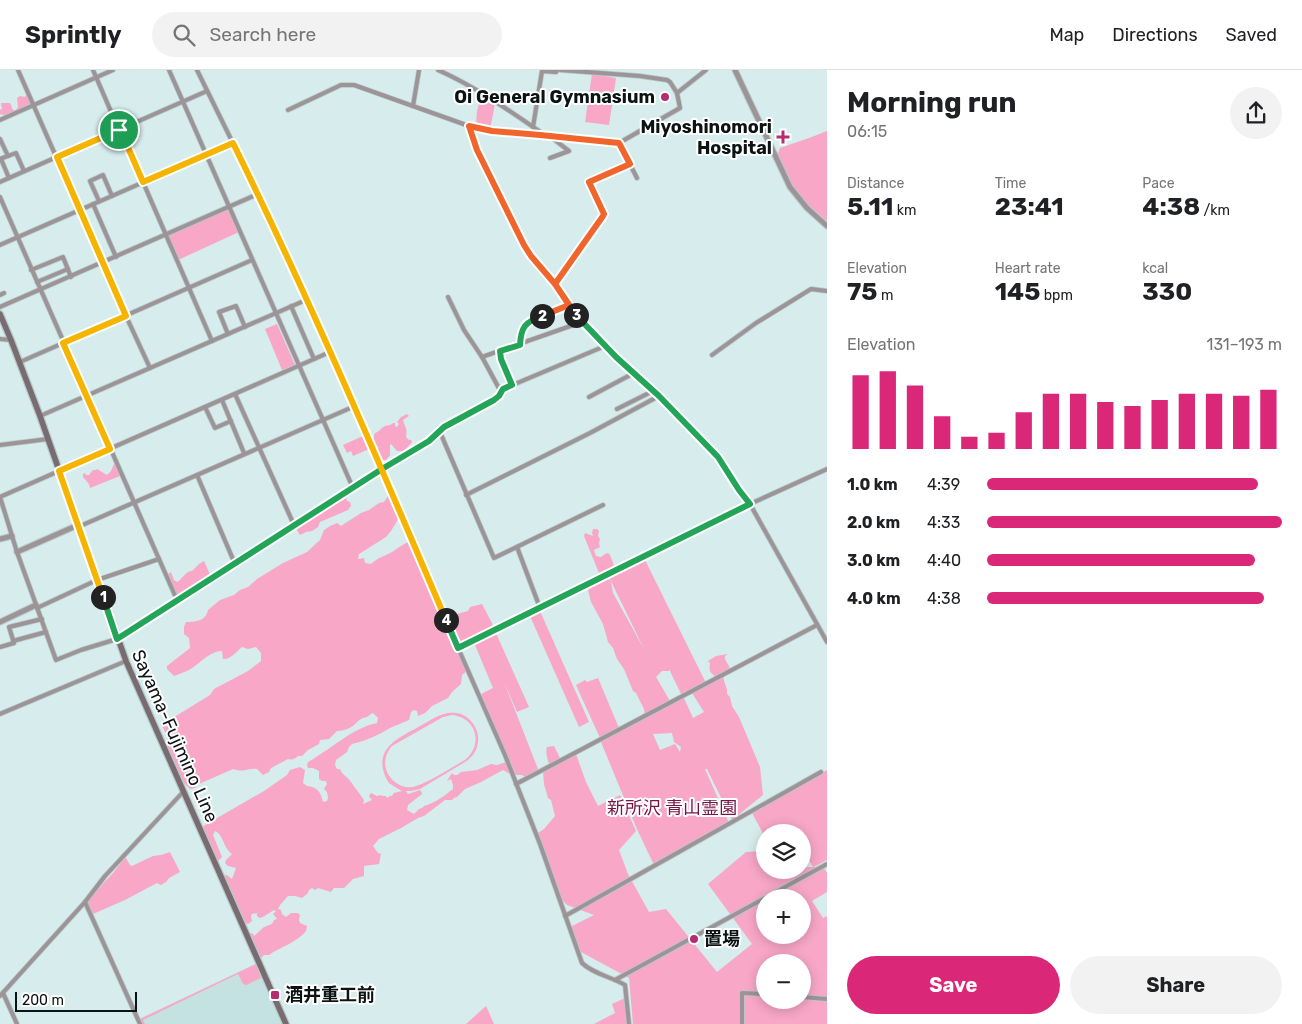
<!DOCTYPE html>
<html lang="en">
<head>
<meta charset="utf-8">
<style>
	:root { --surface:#fff; --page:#f2f2f2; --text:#202124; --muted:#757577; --line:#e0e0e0; --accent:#db2777 }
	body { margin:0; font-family:Rubik,"Noto Sans JP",sans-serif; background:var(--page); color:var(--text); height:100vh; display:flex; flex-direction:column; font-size:19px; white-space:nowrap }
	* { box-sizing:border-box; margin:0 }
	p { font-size:16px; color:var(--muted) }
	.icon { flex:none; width:28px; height:28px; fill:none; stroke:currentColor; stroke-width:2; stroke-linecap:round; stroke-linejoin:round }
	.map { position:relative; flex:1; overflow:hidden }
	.side { display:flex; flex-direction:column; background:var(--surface); width:475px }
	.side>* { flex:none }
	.buttons { position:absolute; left:756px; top:754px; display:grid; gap:10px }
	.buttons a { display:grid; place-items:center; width:55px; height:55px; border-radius:50%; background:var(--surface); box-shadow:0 2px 12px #0003; font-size:25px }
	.scale { position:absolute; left:15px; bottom:12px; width:122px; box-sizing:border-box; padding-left:5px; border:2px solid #0c1413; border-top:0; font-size:14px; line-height:18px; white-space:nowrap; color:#0c1413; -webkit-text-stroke:4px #fff; paint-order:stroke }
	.pin { position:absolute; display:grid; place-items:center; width:42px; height:42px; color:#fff; margin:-21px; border:2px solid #fff; border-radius:50%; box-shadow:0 1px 5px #0007 }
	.km { position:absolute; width:25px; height:25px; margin:-12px; border-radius:50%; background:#222; color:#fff; font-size:14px; line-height:25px; text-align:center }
	.round { display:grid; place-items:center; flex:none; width:52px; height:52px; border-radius:26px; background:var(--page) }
	.head { display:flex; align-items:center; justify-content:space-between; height:85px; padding:0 20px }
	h1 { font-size:28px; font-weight:700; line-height:38px }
	.metrics { display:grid; grid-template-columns:repeat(3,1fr); gap:8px; height:85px; padding:5px 20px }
	.metrics div { display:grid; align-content:center }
	.metrics b { font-size:25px; font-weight:700 }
	.metrics small { font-size:14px; font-weight:400 }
	.metrics p { font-size:14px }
	.chart { height:140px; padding:10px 20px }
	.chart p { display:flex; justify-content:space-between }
	.chart svg { width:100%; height:90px; margin-top:5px; stroke:var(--accent); stroke-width:6 }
	.action { display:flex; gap:10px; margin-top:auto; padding:10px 20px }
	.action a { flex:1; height:58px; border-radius:30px; background:var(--accent); color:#fff; font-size:20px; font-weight:700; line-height:58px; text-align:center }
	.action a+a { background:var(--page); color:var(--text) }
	ul { padding:0 20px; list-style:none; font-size:16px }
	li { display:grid; grid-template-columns:80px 60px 1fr; align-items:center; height:38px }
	li i { height:12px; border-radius:6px; background:var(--accent) }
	header { display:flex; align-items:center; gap:30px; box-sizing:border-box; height:70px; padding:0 25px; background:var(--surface); border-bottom:1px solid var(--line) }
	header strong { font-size:24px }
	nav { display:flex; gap:28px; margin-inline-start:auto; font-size:18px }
	.search { width:350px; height:45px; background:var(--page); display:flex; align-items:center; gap:12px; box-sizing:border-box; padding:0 18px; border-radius:28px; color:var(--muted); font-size:19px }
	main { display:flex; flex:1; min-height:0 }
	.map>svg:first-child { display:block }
	.built { fill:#c3e2e1 }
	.green { fill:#f8a7c7; fill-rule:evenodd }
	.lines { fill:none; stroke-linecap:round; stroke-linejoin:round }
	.minor-casing { stroke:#b7c9c9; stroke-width:5.5 }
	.tertiary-casing { stroke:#b7c9c9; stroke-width:7 }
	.secondary-casing { stroke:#b7c9c9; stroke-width:8 }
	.minor { stroke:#9c9497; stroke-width:4 }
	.tertiary { stroke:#9c9497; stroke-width:5 }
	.secondary { stroke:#786c70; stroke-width:5.5 }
	.split-1-casing { stroke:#fff; stroke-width:10 }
	.split-2-casing { stroke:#fff; stroke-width:10 }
	.split-3-casing { stroke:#fff; stroke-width:10 }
	.split-4-casing { stroke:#fff; stroke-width:10 }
	.split-5-casing { stroke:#fff; stroke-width:10 }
	.split-1 { stroke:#f5b400; stroke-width:6 }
	.split-2 { stroke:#22a559; stroke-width:6 }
	.split-3 { stroke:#f0652b; stroke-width:6 }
	.split-4 { stroke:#22a559; stroke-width:6 }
	.split-5 { stroke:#f5b400; stroke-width:6 }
	.poi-dot { fill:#b42d71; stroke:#fff; stroke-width:2 }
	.labels { text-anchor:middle; stroke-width:4; stroke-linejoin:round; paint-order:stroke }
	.poi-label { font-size:18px; font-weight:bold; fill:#0c1413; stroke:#fff; text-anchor:end }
	.street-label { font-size:18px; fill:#0c1413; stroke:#fff }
	.park-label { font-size:18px; fill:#751447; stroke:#fff }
</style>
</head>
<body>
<header>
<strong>Sprintly</strong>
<div class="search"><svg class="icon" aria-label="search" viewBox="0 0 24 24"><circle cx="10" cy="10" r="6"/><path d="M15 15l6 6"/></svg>Search here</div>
<nav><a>Map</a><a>Directions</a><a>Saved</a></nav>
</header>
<main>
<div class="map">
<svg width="827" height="954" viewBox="0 0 827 954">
	<rect width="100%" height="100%" fill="#d7ecec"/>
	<polygon class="built" points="255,894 284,954 141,954 139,949"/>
	<g class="green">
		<polygon points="592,4 616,8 609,55 585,52"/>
		<path d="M27,23L32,33C28,35 8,45 4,45C3,45 1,44 0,44V40L2,39L1,33H10L13,40H16L18,37L17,28L20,26L25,27Z"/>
		<polygon points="481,25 495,34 490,59 476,55 477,41"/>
		<polygon points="827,61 827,151 809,136 796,123 779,90 778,83 780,78 809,68"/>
		<polygon points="228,139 239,162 178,190 168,165"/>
		<polygon points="277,254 295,295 282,300 265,259"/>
		<path d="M407,344L409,346L403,350C404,355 408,360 406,365C406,368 408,370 411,370L412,372L404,381H397L391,374L390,375V385L386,390H383L378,383V377C374,375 373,367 375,363C379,362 381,358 385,356C388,355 390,356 393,353H395V356L397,357L399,354L397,352L401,347Z"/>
		<polygon points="363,366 369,379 353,386 351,381 347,383 343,375"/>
		<path d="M114,394H115C117,396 121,403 120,406L90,418L89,414L83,407V404L85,403L86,405H89L93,400H96L97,399L107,405L111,401Z"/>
		<path d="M390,423L400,446L391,461L386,467L359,484L358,489L364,488L365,493L371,494C377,488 385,486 392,482C398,478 403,474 410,471L412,473L437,536L442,540L446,547L451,548L457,544L468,541L470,537L482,534L492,553L494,561H495L529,637L517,642L504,612L538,699L536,703L525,707L522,705H512L503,700L481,712L465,719L457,727L454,728L452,730H445L424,746L418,748L401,758L379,769L373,776L378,783L381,784L379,794L364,796V806L353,809L344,818H334L331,822L318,818L315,820L312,818L309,820L308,823L302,828L295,826H288L280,835L278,839L281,840L282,844L286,847L291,843H298L300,845L299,850L300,853L307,856L306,861C298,872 280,877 269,885H264L261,888L258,887L246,861L253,864L254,866L264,857L272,854L274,850L277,849L273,844L276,841L274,840L263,847L259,848L257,846V843L252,844L251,846L252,851L248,854L242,851L223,806L227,805L232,809L236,798L228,796L225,793L226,790L232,784C222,776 224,765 215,761L213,765L222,787L218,791H216L203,762V757L205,755L264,721L287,705L290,700L300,697L305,700L303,713L307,716C317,717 321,722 323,732L327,731L328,728L327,722L324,719L327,714L326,711H322L319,709V701L313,698H308L307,695L308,692C330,680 352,658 377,653L378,648L373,643L371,644L367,647C358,649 359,651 353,656C349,659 341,661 337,661L329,669L320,670L319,674L308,680L302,686H298C295,689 292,690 288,689L271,698L269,702L263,705L257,699C247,698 245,703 233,699L199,714L195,718L190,719L180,709L166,676L168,667L162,656L163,654L210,625L214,619L248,601L261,591V583L256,577L248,579L242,577C236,582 230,590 223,589L222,581C209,581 200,594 189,600C185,602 179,604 174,606L167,599V596L190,578L189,568L184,564V557L186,552C195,552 206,551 208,540L220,530L234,525L240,520L248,517L257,509L283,493L307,482L320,470L324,460L330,456L337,453L341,456L361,443L369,440L379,433L384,432ZM456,573L466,577L475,575L493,618L481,624L509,691L497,695L491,694L477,700L461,702L457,705H454L452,703L447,711L451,709L453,715V719C444,726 435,733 424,736L422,738L419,739L414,744L407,740L408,735L422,724V723L420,720L408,724L406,721H411L420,719L465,692C474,686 479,678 478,666C477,655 467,644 456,643C443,641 431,650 420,656C403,666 378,675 383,699C384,704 386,709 389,713C393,716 399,719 402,721L394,723L392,726H390L387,728L386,726H382L381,725L377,726L371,723L369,726L372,730L363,734L364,730C360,724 355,718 351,712C347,706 342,705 340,699H337L335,695L336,690L347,682L349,677L352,674C365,671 379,665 390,658C396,655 403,653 409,650L411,642L414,640L417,641L418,646L425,643L432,636L448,628L452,622L461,614L462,605L467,601L457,579L453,574ZM452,645C476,647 484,674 465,690C454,696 423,716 412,717C402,719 391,711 387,702C383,693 386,683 392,676L443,647Z"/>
		<path d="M342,426L346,427L347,431L350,432L351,436L348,440L320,452L318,457L312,461L306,462L300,465L295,457L302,453L310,446H312C319,440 328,434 336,432L337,430Z"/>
		<path d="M593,459H597L599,461L598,466L600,469L599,473L600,477L594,480L596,486L601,487L605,484L608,483L610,485L615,498L607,505L611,512L613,523L644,579L608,505L644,488L706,613L682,626L669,599V601H662L656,607L670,631L668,634L670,635L684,628L693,648L704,642L692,623L714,611L715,606C709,602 709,600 710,593L708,591L716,586L728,584L725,586C724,591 729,594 730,599L724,604C722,612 728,616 727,624L730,627L732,636L739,647L760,697L763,725L732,750L707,699H705L729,753L654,795L636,757L601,672L645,648L644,639L636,623L633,621L624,599L617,589L613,578L608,572L603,554L591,532L588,520L590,516L598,512L599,503L584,466L585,463L593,466L592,463ZM672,663L674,672L681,677L680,682L675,674L660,680L653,664Z"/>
		<path d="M204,491L211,507L179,527L176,524L173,517V515L168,504L171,502L174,510L177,512C183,509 185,501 192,501L199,494Z"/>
		<polygon points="540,541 589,652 579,657 530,546"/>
		<polygon points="598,608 619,658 600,668 576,615 585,610 587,612"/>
		<path d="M554,676L560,688L576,684L586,712L598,736L620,725L636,761L619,780L628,804L649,842L666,839L717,902L752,874L708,814L746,782L765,781V800H802L803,791L805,797H813L803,780L802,762H765V767L752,743L827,700V790L814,797L824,798L827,803V822L812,831L823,848L827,846V954H633L629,908L581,882L572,860V856L594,845L567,835L561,829L538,763L544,759L555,746L551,730L548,728L544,714L543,702L551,698C548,693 545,682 547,677ZM765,828H802V865H765ZM765,892H802V930H765Z"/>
		<polygon points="170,782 180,802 169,808 166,812 161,815 157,813 125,830 93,844 86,832 113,803 123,790 126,788 130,795 132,796 153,786 161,785"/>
		<polygon points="256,894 261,908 246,915 243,914 238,904 143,950 145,954 142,954 140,949"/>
		<polygon points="625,928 627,954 594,954 615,943 612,934"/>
		<polygon points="486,936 494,954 466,954"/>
	</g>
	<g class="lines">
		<defs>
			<g id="minor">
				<polyline points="18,0 126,246 150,298"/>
				<polyline points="93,0 119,60"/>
				<polyline points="169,0 353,418"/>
				<path d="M197,0L258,124L355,336L448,555L505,685L540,774L582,893C593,904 612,907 625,915L629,954"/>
				<path d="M438,0C474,16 507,39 539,61L541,65"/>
				<polyline points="560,0 640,6 667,10 670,12 677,23"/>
				<polyline points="413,36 419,0"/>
				<polyline points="288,40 341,15 354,15 469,56 492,61 541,65 619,73 680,38 677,23 706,0"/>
				<polyline points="0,50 113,0"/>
				<polyline points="469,56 477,80 524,175 531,186 555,215 582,252 617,287 659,326 718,387 739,420 750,434 827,572"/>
				<polyline points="533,57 542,1 556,2 557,0"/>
				<polyline points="120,59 212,271"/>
				<polyline points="0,69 8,86"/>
				<polyline points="619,73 637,108"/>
				<polyline points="550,88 569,81 551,67"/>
				<polyline points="0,89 16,83 24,101"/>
				<polyline points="1,89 9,108"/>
				<polyline points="0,112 207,21"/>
				<polyline points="0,127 177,530"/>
				<polyline points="99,131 90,111 103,105 112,126"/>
				<polyline points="93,134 116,187"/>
				<polyline points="0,175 233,73"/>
				<polyline points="31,200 63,187 71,207"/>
				<polyline points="37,212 68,199"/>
				<polyline points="555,215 603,147 604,144 589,112 630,94"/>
				<polyline points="0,225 4,223"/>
				<polyline points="448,227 464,260 482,287 501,322"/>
				<polyline points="291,236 314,289"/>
				<polyline points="0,237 258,124"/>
				<polyline points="228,264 219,242 236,236 245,257"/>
				<polyline points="0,269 11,270"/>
				<path d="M520,275C521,264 522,257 531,250L569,235"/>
				<polyline points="500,281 501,289 512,315"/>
				<polyline points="330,282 0,427 17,482 56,590 81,580 117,569 382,399 429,371 444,357 494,330 499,326 503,319 605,276"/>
				<polyline points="712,285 756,253 811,219 827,221"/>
				<polyline points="482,287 582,252"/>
				<polyline points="20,292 252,190"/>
				<polyline points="235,324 294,455"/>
				<polyline points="589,327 634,303"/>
				<polyline points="222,330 244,383"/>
				<polyline points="205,337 215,358 231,351"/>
				<polyline points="617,339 653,321"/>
				<polyline points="40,346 306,230"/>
				<polyline points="440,362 494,488 603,435"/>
				<polyline points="0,375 48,369"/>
				<polyline points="197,405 235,494"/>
				<polyline points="466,425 590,363 659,326"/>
				<polyline points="78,457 355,336"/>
				<polyline points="517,477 540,538"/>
				<polyline points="37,538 97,510 159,489"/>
				<polyline points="13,571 46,562"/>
				<polyline points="0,577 14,573 9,557 42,549"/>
				<polyline points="458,578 750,434 827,399"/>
				<polyline points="0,644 126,591"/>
				<polyline points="516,714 817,555"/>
				<polyline points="765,828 827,794"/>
				<polyline points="85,832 140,954"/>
				<polyline points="565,846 821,702"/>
				<polyline points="615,910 765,828"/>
				<polyline points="3,923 17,954"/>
				<polyline points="0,926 85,832 105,806 183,722"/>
				<polyline points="802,927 827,929"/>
				<polyline points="742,954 742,923 765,924"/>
			</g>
			<g id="tertiary">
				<polyline points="735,0 790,117 807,138 827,156"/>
				<polyline points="0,469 12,466"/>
				<polyline points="17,482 78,455"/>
				<polyline points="0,552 36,535"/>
			</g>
			<polyline id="secondary" points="0,244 11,270 40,346 126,591 286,954"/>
		</defs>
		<use href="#minor" class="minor-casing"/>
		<use href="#tertiary" class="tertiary-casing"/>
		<use href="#secondary" class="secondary-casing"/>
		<use href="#minor" class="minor"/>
		<use href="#tertiary" class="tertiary"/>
		<use href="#secondary" class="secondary"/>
	</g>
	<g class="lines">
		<defs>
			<polyline id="split-1" points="103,527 59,401 110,379 63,273 126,246 57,87 119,60"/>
			<path id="split-2" d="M103,527L117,569L382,399L429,371L444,357L494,330L499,326L503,319L512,315L501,289L500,281L520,275C521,257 525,252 542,246"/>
			<polyline id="split-3" points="542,246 569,235 555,214 531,186 524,175 477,80 469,56 492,61 540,65 619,73 630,94 589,112 604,144 603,146 555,214 576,245"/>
			<polyline id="split-4" points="446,550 458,578 750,434 739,420 718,387 659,326 616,287 576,245"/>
			<path id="split-5" d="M119,60L120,59L143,112L233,73C310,230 378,390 446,550"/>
		</defs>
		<use href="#split-1" class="split-1-casing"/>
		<use href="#split-2" class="split-2-casing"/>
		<use href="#split-3" class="split-3-casing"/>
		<use href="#split-4" class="split-4-casing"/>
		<use href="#split-5" class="split-5-casing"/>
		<use href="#split-1" class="split-1"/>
		<use href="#split-2" class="split-2"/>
		<use href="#split-3" class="split-3"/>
		<use href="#split-4" class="split-4"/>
		<use href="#split-5" class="split-5"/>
	</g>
	<g class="poi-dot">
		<circle cx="665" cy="27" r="5"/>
		<path d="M780.5 59.5h5v5h5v5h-5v5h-5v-5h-5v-5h5z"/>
		<circle cx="694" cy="869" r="5"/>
		<rect x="270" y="920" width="10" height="10" rx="2.5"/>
	</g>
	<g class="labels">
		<g class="poi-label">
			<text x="655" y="33">Oi General Gymnasium</text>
			<text x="772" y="63">Miyoshinomori<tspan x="772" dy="21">Hospital</tspan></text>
			<text x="704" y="875" text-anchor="start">置場</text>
			<text x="285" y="931" text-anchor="start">酒井重工前</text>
		</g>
		<g class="street-label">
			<text transform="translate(175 666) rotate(66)" y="6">Sayama-Fujimino Line</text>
		</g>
		<g class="park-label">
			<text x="672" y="744">新所沢 青山霊園</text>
		</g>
	</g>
</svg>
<div class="buttons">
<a><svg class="icon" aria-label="layers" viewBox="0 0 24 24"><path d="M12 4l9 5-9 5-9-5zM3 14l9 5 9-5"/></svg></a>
<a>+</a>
<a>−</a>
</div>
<div class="scale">200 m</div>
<div class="pin" style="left:119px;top:60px;background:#1e9e55"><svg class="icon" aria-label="arrive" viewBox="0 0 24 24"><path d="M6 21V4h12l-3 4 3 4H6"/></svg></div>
<b class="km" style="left:103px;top:527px">1</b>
<b class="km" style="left:542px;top:246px">2</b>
<b class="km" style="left:576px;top:245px">3</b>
<b class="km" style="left:446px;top:550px">4</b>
</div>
<section class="side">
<div class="head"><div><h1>Morning run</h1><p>06:15</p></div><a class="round"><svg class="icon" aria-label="share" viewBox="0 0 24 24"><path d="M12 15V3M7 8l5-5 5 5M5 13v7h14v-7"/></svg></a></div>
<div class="metrics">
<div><p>Distance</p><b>5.11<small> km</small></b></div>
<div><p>Time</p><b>23:41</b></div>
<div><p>Pace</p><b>4:38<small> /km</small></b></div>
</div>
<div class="metrics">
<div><p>Elevation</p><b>75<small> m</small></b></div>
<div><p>Heart rate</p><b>145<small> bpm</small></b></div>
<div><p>kcal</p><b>330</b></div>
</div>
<div class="chart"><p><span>Elevation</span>131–193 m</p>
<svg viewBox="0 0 160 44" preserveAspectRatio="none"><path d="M5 44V8M15 44V6M25 44V13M35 44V28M45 44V38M55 44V36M65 44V26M75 44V17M85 44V17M95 44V21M105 44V23M115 44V20M125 44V17M135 44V17M145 44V18M155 44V15"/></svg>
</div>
<ul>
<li><b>1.0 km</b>4:39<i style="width:92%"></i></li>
<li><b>2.0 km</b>4:33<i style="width:100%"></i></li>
<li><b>3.0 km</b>4:40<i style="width:91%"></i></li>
<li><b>4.0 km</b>4:38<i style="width:94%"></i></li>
</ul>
<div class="action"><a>Save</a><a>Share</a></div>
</section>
</main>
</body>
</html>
